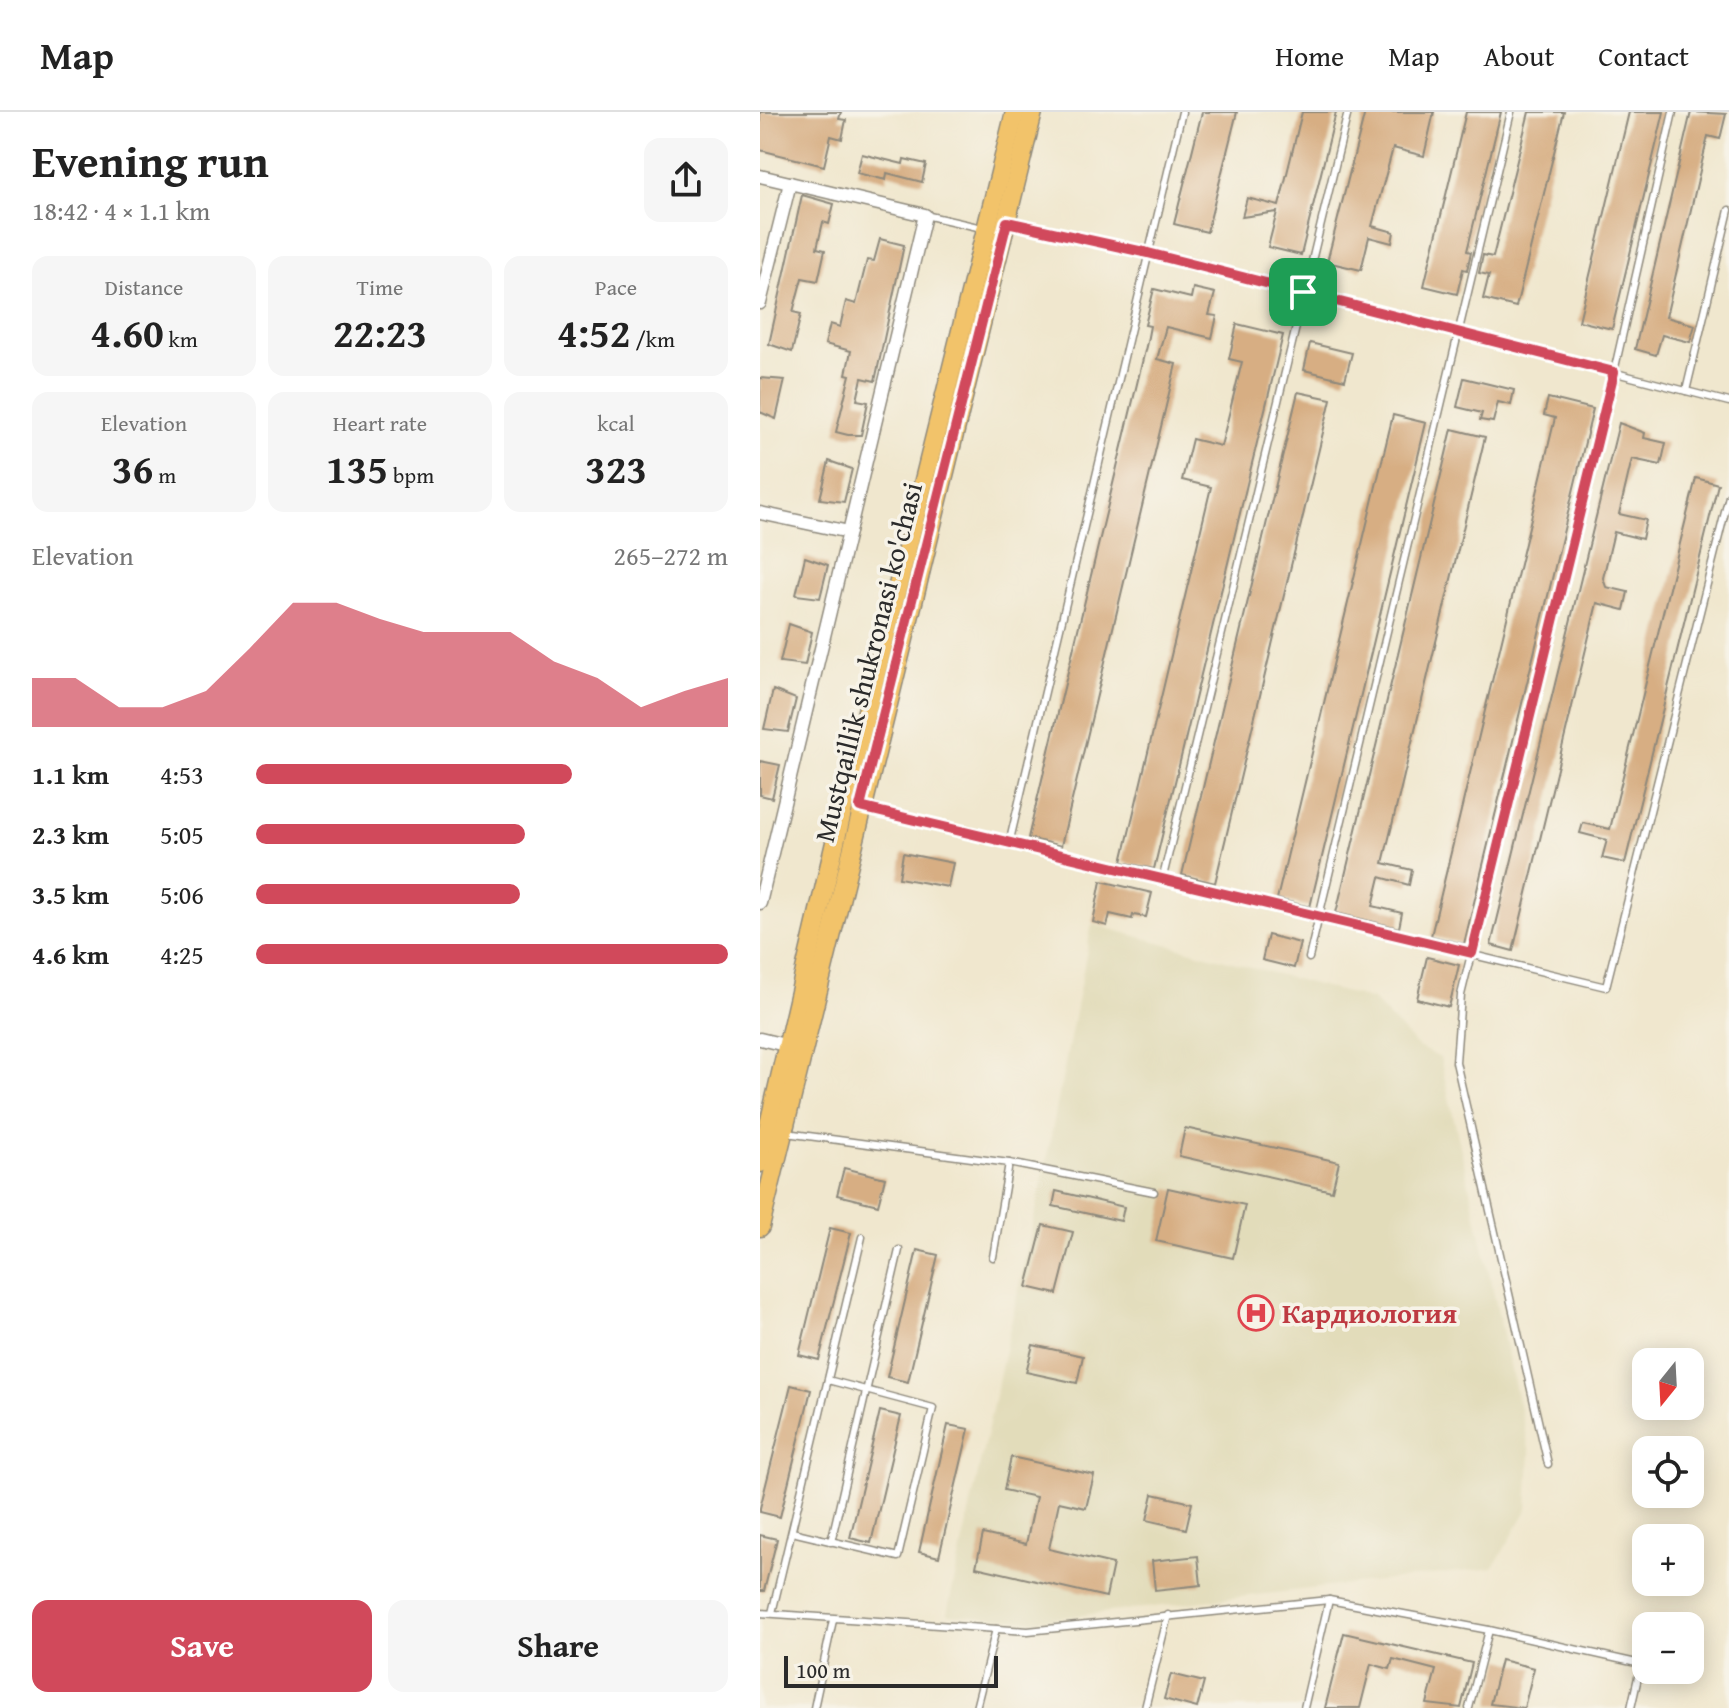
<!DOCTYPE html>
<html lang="en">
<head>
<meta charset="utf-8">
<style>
	:root { --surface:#fff; --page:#f6f6f6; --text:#222; --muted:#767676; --line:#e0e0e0; --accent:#d1495b }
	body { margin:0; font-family:"Gentium Book Plus",serif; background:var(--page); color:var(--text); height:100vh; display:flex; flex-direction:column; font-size:30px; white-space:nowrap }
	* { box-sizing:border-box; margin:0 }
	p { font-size:26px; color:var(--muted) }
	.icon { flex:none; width:44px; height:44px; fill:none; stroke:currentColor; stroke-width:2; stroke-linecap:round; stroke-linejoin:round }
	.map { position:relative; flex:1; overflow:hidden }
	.details { display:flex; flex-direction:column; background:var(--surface); width:760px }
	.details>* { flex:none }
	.needle { width:52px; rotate:198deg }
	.fabs { position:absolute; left:872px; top:1236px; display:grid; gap:16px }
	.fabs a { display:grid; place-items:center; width:72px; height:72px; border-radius:16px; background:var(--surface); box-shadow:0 4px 20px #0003; font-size:40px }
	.scale { position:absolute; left:24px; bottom:20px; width:214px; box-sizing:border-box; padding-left:8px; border:4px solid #2b2b2b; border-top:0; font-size:22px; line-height:28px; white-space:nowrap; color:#2b2b2b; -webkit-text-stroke:6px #f7f3e8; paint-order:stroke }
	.pin { position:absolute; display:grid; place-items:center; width:68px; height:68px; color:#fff; margin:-34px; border-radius:16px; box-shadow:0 4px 12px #0006 }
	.round { display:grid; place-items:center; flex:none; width:84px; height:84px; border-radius:16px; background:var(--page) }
	.headline { display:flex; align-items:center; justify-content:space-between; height:136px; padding:0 32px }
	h1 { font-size:44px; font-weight:800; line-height:60px }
	.stats { display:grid; grid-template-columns:repeat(3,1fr); gap:12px; height:136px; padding:8px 32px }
	.stats div { display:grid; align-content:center; border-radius:16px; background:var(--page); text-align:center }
	.stats b { font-size:40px; font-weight:800 }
	.stats small { font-size:22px; font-weight:400 }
	.stats p { font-size:22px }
	.chart { height:224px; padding:16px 32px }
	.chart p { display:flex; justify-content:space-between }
	.chart svg { width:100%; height:144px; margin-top:8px; fill:var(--accent); opacity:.7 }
	.button { display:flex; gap:16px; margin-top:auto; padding:16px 32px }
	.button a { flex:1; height:92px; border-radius:16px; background:var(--accent); color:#fff; font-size:32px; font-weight:800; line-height:92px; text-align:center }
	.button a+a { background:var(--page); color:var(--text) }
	ul { padding:0 32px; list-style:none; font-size:26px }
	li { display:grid; grid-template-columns:128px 96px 1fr; align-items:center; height:60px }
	li i { height:20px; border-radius:10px; background:var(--accent) }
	header { display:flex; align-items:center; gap:48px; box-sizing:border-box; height:112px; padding:0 40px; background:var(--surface); border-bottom:2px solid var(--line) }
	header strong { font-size:38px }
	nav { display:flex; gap:44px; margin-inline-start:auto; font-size:28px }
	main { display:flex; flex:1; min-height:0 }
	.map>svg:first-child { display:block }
	.built { fill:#e2dcba }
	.building { fill:#d7ae83 }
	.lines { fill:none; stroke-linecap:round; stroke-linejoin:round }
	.lane-casing { stroke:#8e897c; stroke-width:9 }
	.street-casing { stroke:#8e897c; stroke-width:15 }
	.primary-casing { stroke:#8e897c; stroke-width:21 }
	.lane { stroke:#fff; stroke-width:6 }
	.street { stroke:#fff; stroke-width:12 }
	.primary { stroke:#f2c36a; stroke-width:18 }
	.route-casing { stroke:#fff; stroke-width:16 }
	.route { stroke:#d1495b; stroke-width:10 }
	.labels { text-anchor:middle; stroke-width:7; stroke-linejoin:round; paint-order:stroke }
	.street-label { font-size:28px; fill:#2b2b2b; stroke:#f7f3e8 }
	.health-label { font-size:28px; font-weight:bold; fill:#be3a42; stroke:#f7f3e8; text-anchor:start }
</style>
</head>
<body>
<header>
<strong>Map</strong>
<nav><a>Home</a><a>Map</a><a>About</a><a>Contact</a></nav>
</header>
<main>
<section class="details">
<div class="headline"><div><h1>Evening run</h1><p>18:42 · 4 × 1.1 km</p></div><a class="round"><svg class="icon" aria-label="share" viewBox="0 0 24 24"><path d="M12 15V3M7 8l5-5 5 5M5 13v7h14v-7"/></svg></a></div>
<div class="stats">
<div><p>Distance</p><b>4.60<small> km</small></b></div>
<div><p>Time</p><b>22:23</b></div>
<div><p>Pace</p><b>4:52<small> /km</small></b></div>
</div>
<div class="stats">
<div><p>Elevation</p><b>36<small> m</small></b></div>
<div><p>Heart rate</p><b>135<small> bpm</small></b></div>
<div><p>kcal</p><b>323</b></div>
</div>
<div class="chart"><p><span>Elevation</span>265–272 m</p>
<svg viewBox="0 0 160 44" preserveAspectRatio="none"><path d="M0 44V29L10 29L20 38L30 38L40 33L50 20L60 6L70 6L80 11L90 15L100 15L110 15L120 24L130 29L140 38L150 33L160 29V44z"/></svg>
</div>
<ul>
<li><b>1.1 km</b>4:53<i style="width:67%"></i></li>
<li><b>2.3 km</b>5:05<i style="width:57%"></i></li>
<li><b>3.5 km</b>5:06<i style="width:56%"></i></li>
<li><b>4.6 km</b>4:25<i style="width:100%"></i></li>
</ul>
<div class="button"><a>Save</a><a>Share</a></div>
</section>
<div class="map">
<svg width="969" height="1596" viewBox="0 0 969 1596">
	<rect width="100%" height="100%" fill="#f7f3e8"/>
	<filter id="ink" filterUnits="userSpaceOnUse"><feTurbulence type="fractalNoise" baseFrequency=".0125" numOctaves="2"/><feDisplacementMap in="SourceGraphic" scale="16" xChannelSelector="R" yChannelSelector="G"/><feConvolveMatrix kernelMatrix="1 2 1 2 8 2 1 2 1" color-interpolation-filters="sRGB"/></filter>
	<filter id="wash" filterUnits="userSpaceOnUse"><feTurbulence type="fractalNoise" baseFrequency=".006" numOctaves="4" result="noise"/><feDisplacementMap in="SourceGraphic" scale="32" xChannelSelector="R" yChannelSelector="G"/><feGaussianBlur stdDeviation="1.8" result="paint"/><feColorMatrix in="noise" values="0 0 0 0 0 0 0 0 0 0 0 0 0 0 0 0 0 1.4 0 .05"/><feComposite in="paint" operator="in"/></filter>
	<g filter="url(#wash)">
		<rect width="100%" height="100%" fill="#f0e7ce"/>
		<polygon class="built" points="332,812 613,888 658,935 680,946 770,1341 767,1398 733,1456 271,1509 187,1502 284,1061"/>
		<g id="blocks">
			<g class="building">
				<polygon points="0,0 81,0 79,7 86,8 82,27 71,24 64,54 0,38"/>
				<polygon points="442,0 477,0 447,120 414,112"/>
				<polygon points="542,0 576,0 541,143 508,135 517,100 482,105 487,86 519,94"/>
				<polygon points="605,0 674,0 664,44 633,36 612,114 634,120 632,131 609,125 601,158 567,150"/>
				<polygon points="706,0 741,0 707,139 711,140 707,158 703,157 697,182 664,174"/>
				<polygon points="769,0 804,0 756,195 723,187 729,163 719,161 723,143 733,145"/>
				<polygon points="869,0 904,0 852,217 819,209"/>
				<polygon points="931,0 966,2 960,27 948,24 906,205 935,213 930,230 902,223 896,243 875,237"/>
				<polygon points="102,42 143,52 144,47 166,52 162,70 127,61 126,68 97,61"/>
				<polygon points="42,83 74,92 69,112 63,110 57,136 65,138 58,169 42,166 33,200 41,202 32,240 9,232"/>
				<polygon points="120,127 144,133 115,269 102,266 97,288 108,290 101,323 88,323 76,320 90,263 86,262 91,239 65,232 70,212 80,215 86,189 96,192 107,148 114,149"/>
				<polygon points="433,176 455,181 449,203 457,204 452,226 406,215 397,247 416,252 301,734 268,726 387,230 390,214 385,213 394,177 431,186"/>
				<polygon points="477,212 523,223 394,757 362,750 451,375 422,368 432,327 461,334 482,250 469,247"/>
				<polygon points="550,231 592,241 585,268 544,258"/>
				<polygon points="0,266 25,268 16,307 0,300"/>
				<polygon points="704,266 754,278 751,293 738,290 733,310 720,308 722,301 697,295"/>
				<polygon points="538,280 571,287 455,771 422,763"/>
				<polygon points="788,286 833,297 704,832 671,824 795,306 784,303"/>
				<polygon points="633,303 666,311 550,795 517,787"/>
				<polygon points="859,311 885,321 884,326 906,331 901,353 872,347 859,402 886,408 882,427 854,420 843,466 846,475 868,480 864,498 837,491 753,839 731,833"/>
				<polygon points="692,317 725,325 623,751 652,758 649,773 620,765 613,794 642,801 639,816 576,801"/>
				<polygon points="69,349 92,357 84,390 60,387"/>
				<polygon points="936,366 958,372 865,751 842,746 847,728 820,721 823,711 850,717"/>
				<polygon points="45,445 68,453 60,486 36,483"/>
				<polygon points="29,512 52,520 45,553 20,550"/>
				<polygon points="13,578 36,587 28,620 4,617"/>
				<polygon points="0,649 20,653 12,686 0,683"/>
				<polygon points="143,741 193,751 188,775 139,766"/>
				<polygon points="341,769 392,781 386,805 373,803 372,807 350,802 347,814 333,810"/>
				<polygon points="508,823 540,831 534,856 502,848"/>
				<polygon points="667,845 699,853 689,895 657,887"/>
				<polygon points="425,1016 579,1050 572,1079 419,1044"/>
				<polygon points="84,1056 125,1066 118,1093 77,1083"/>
				<polygon points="408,1076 485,1093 473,1146 396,1129"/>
				<polygon points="296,1079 364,1095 361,1109 293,1094"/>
				<polygon points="283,1113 313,1120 297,1182 267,1175"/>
				<polygon points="70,1116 91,1121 59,1248 39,1243"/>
				<polygon points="157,1138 178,1143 148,1270 127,1265"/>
				<polygon points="273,1233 323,1244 317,1271 266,1260"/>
				<polygon points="31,1273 51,1278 20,1405 0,1400 0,1396"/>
				<polygon points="120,1299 141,1304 111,1431 90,1426"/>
				<polygon points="188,1313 209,1317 179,1445 159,1440"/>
				<polygon points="251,1345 334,1363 326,1396 299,1390 289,1437 353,1452 346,1485 216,1455 223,1422 266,1432 276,1385 244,1378"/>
				<polygon points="393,1382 432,1391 426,1417 387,1408"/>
				<polygon points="0,1423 17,1427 4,1479 0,1479"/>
				<polygon points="438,1444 441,1473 395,1478 392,1449"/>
				<polygon points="584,1521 712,1551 701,1596 667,1592 676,1558 633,1547 630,1557 611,1552 600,1596 565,1596"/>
				<polygon points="741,1548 774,1556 764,1596 730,1592"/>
				<polygon points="411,1562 444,1570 437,1596 404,1587"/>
			</g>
		</g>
	</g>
	<g filter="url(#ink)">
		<use href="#blocks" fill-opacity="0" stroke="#8e897c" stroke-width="2"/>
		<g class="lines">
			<defs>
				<g id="lane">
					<polyline points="165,103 222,116"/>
					<polyline points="251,111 388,141 969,290"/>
					<polyline points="926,279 969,98"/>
					<polyline points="104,696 846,875 969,384"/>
					<polyline points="249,732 422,0"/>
					<polyline points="402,769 588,0"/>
					<polyline points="549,846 751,0"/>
					<polyline points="26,1021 249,1051 394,1080"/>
					<polyline points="233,1145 249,1051"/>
					<polyline points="788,1352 696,950 701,883 854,260 913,0"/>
					<polyline points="32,1420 138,1445 173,1296 68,1268"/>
					<polyline points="71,1430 139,1138"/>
					<polyline points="0,1501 268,1519 569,1488 729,1518 881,1552 871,1596"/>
					<polyline points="12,1501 102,1125"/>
					<polyline points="54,1596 73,1508"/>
					<polyline points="216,1596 236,1517"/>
					<polyline points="385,1596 408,1503"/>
					<polyline points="544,1596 569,1488"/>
					<polyline points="709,1596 729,1518"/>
				</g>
				<g id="street">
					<polyline points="0,64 165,103 0,791"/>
					<polyline points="0,191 30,71"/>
					<polyline points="0,401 89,420"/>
					<polyline points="0,927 29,934"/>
				</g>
				<g id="primary">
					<polyline points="0,1051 84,692 255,0"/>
					<polyline points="0,1115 273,0"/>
				</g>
			</defs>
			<use href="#lane" class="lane-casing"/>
			<use href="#street" class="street-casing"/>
			<use href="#primary" class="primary-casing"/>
			<use href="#lane" class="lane"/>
			<use href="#street" class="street"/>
			<use href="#primary" class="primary"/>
		</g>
	</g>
	<g class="lines" filter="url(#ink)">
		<defs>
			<polygon id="route" points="247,110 388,141 854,260 712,841 100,695"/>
		</defs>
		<use href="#route" class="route-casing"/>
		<use href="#route" class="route"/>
	</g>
	<defs>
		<symbol id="hospital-ring" viewBox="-11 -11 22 22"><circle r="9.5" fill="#f7f3e8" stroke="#e0444e" stroke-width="1.5"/><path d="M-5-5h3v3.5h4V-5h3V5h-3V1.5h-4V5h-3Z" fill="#e0444e"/></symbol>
	</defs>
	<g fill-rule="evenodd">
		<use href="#hospital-ring" x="476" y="1181" width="40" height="40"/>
	</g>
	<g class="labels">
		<g class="street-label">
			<text transform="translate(108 550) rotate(-76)" y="10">Mustqaillik shukronasi ko'chasi</text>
		</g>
		<g class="health-label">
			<text x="522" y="1211">Кардиология</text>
		</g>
	</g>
</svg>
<div class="fabs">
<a><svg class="needle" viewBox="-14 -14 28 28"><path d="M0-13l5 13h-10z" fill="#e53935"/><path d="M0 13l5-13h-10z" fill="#767676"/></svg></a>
<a><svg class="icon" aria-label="locate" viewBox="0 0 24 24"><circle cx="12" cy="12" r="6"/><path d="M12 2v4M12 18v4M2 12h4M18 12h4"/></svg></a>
<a>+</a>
<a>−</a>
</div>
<div class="scale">100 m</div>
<div class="pin" style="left:543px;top:180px;background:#1e9e55"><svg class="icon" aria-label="arrive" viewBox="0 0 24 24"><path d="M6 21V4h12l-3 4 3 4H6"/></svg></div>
</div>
</main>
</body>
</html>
